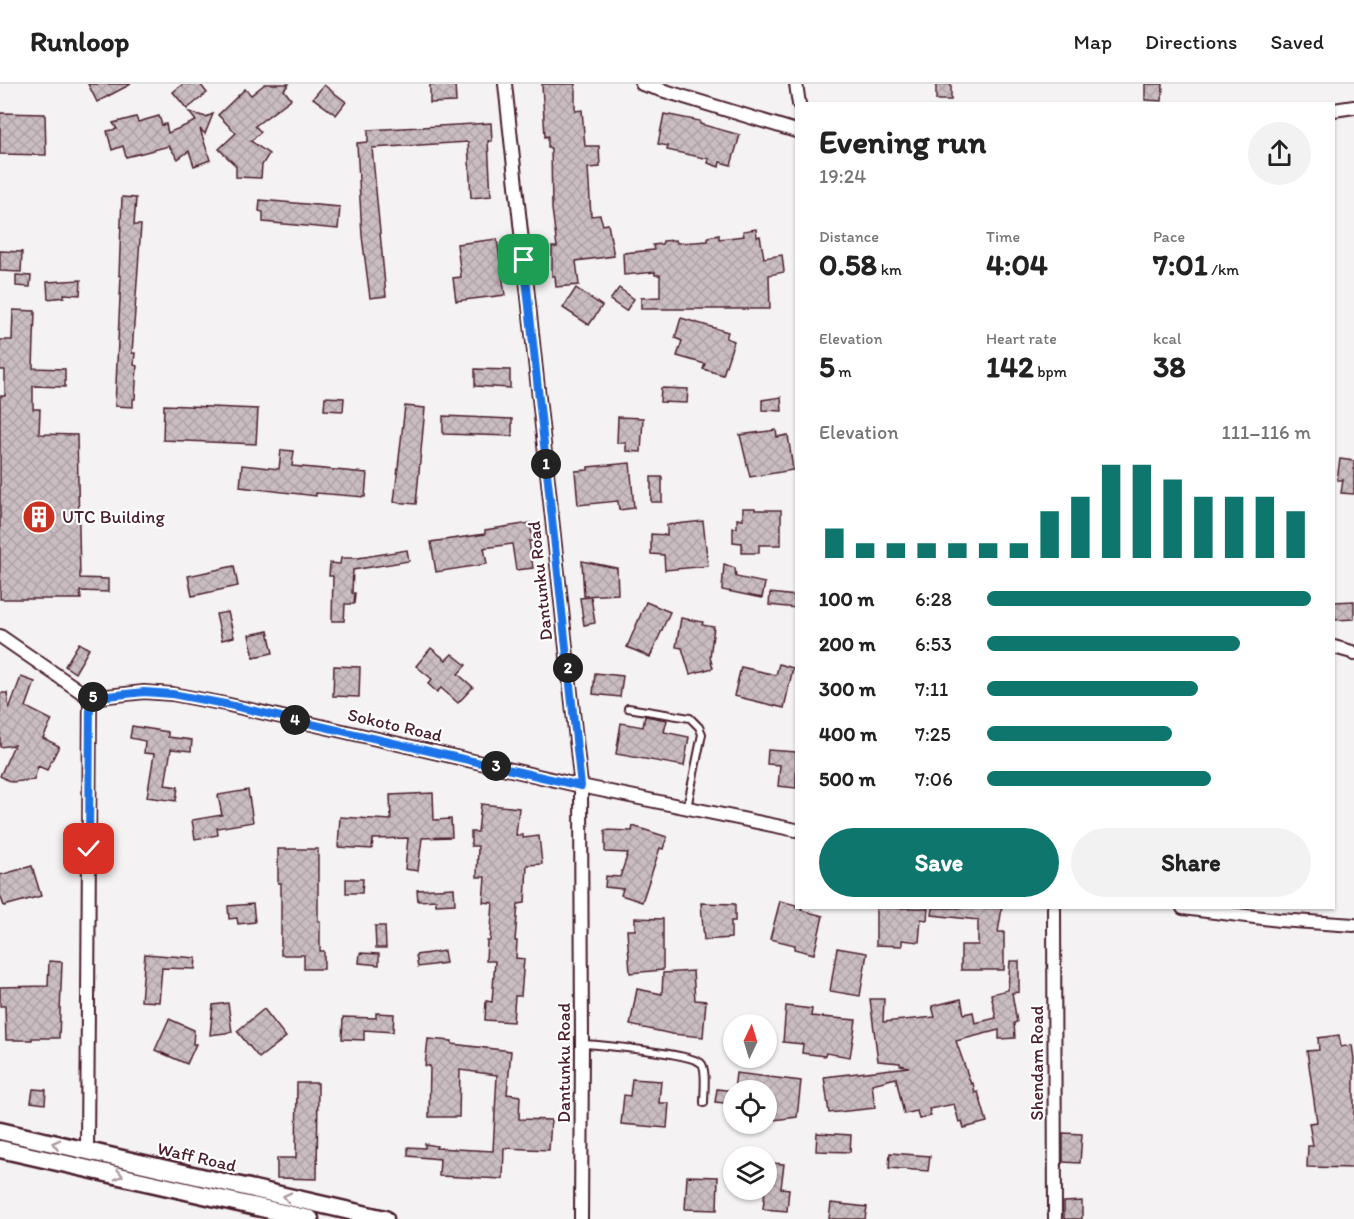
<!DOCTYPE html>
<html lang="en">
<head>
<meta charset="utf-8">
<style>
	:root { --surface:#fff; --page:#f2f2f2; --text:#222; --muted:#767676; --line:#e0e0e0; --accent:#0f766e }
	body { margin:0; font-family:Itim,sans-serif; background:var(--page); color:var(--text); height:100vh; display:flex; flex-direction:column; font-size:22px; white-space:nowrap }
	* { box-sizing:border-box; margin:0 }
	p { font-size:20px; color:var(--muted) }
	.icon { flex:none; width:33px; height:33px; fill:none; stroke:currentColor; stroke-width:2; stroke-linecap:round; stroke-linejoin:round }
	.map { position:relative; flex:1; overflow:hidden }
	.panel { position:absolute; left:795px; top:18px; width:540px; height:807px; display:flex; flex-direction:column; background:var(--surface); border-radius:0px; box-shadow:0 2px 4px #0004 }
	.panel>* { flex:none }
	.needle { width:39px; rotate:4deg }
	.buttons { position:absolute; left:723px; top:930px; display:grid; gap:12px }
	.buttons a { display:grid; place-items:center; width:54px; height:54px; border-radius:50%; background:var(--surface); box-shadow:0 2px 4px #0004; font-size:30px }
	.pin { position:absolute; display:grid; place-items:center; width:51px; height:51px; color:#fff; margin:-26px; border-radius:12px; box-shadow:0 3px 9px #0006 }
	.km { position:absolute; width:30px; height:30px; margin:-15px; border-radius:50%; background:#222; color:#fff; font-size:16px; line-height:30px; text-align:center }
	.round { display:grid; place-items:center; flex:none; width:63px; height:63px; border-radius:32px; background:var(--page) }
	.overview { display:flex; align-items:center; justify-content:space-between; height:102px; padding:0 24px }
	h1 { font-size:33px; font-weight:800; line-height:45px }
	.figures { display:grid; grid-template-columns:repeat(3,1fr); gap:9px; height:102px; padding:6px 24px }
	.figures div { display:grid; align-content:center }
	.figures b { font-size:30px; font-weight:800 }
	.figures small { font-size:16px; font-weight:400 }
	.figures p { font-size:16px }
	.chart { height:168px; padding:12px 24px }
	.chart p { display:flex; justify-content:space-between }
	.chart svg { width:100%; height:108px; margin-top:6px; stroke:var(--accent); stroke-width:6 }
	.button { display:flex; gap:12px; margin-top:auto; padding:12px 24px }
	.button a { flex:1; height:69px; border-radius:36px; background:var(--accent); color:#fff; font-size:24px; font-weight:800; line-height:69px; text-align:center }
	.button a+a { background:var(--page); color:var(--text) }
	ul { padding:0 24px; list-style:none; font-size:20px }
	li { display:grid; grid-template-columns:96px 72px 1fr; align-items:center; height:45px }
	li i { height:15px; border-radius:8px; background:var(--accent) }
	header { display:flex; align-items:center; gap:36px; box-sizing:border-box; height:84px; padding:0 30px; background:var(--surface); border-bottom:2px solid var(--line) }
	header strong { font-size:28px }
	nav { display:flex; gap:33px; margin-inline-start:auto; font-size:21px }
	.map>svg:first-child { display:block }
	.building { fill:url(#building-cross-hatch); stroke:#4a1f2b; stroke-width:1.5 }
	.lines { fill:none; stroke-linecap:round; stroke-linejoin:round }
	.lane-casing { stroke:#4a1f2b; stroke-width:10 }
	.street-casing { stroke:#4a1f2b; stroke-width:16 }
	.secondary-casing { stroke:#4a1f2b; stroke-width:21 }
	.lane { stroke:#fff; stroke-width:6 }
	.street { stroke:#fff; stroke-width:12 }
	.secondary { stroke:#fff; stroke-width:16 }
	.oneway { stroke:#ae9aa0 }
	.route-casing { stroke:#fff; stroke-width:12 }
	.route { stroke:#1a73e8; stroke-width:8 }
	.labels { text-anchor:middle; stroke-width:4.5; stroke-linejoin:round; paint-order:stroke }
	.poi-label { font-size:18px; fill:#4a1f2b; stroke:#fff; text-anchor:start }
	.street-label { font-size:18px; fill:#4a1f2b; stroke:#fff }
</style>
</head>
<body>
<header>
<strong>Runloop</strong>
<nav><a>Map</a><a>Directions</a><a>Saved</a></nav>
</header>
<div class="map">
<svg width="1354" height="1135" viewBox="0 0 1354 1135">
	<defs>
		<pattern id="building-cross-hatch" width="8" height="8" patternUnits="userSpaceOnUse" patternTransform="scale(1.5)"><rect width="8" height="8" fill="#cabdc1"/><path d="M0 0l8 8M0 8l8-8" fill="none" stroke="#afa2a6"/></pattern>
	</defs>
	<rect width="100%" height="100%" fill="#f4f2f2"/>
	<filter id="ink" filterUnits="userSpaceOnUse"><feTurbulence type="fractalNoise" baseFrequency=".0167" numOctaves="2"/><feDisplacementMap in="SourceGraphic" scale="12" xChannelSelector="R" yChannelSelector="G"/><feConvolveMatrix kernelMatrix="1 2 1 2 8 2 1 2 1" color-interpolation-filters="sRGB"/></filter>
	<g filter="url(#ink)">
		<g class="building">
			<polygon points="88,0 131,0 97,18"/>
			<polygon points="183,0 200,0 207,9 187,25 173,8"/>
			<polygon points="265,0 289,0 284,6 291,15 255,42 261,48 251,57 269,70 262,81 261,94 236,93 236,82 219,65 236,49 218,31 245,5 251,11"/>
			<polygon points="430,0 455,0 456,18 430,19"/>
			<polygon points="542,0 575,0 575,27 582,26 585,62 599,62 600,83 588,84 591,132 600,131 603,141 608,140 614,172 576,177 579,201 556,203 555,192 552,192 552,163 557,163 552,125 551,64 548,64 548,52 545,53"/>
			<rect x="936" y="0" width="15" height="16"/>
			<polygon points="1145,0 1163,0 1162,17 1145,16"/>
			<polygon points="324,1 346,18 336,31 313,14"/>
			<polygon points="189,28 206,33 213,30 205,50 200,45 210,76 194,82 189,67 178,75 169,62 126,73 123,62 112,66 107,47 117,45 113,39 136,33 138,38 159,32 162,41 166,40 168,49 196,37"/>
			<polygon points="0,29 45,30 46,71 0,70"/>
			<polygon points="664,30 700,37 700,40 740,51 731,81 720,78 719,83 708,79 709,75 667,66 668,62 658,60"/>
			<polygon points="491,39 492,57 488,57 491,112 471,114 468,58 372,64 386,212 370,214 362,152 357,59 368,58 368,46"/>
			<polygon points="122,113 136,114 134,141 141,141 132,269 135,269 134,281 137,282 135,315 133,315 133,323 115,322 121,192 119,192"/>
			<polygon points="260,116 340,123 338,145 263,138 263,128 259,127"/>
			<polygon points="756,145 757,153 760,152 764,174 782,171 784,188 769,191 770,225 641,225 641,214 660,213 660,191 655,191 655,188 624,191 623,169 654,166 653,161 662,160 663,157 676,156 677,159 695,158 708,157 708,153 719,151 719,155 744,152 743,147"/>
			<polygon points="497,155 505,211 456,217 453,194 461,193 457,160"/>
			<polygon points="0,167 22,168 21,188 0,187"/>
			<polygon points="16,191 31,192 30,203 16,202"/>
			<polygon points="81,196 80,211 64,210 64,213 48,215 47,198"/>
			<polygon points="576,204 602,222 589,241 563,224"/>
			<polygon points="619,204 634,215 626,227 610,216"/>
			<polygon points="13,226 35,227 33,284 65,285 65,303 33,302 33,325 40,325 39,350 77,351 80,494 108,495 108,508 80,507 81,515 0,515 0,312 5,312 5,286 0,286 0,256 12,256"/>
			<polygon points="681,234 728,248 726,254 734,257 723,291 703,285 705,280 677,272 682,257 675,254"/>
			<polygon points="475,285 510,286 510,304 475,302"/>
			<polygon points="661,304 688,305 687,319 660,318"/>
			<polygon points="325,313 344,314 343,327 324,326"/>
			<polygon points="781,313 782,327 762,326 762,316"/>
			<polygon points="164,321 258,325 256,360 163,356"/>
			<polygon points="405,322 425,324 416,420 394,418"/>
			<polygon points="443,332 512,335 512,352 443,350"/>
			<polygon points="618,333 643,334 641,368 626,367 626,359 617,359"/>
			<polygon points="776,346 777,353 788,351 793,386 750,393 740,351"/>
			<polygon points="281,366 294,367 292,382 367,389 365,413 316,409 316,412 240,403 242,381 279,385"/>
			<polygon points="1340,375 1354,377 1354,410 1341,409 1343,396 1337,396"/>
			<polygon points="630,379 634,424 619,426 618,417 578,421 575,387 588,386 588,383"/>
			<rect x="651" y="393" width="11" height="25"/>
			<polygon points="743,424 755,424 755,426 781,426 781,461 759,461 759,469 742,469 742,459 733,458 733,444 737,444 737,435 743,436"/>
			<polygon points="703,437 708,482 665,486 664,471 651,470 651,450 667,451 667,441"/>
			<polygon points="530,439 533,457 529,457 533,484 516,486 512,460 484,464 487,480 436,488 431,458 485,450 485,446"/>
			<polygon points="407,466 409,477 353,486 352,509 355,509 354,520 345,520 344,537 332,537 333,492 329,492 330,479 340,480 341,474 358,474"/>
			<polygon points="582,477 617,484 618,510 584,512"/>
			<polygon points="724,480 735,484 736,493 765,499 762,514 722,506"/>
			<polygon points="234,482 238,502 192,512 188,492"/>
			<polygon points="770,509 796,512 796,524 769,521"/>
			<polygon points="591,513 595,539 584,541 580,514"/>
			<polygon points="1354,517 1354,535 1335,536 1334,518"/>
			<polygon points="646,518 670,528 650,573 627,563"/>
			<polygon points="228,528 234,553 222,556 216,530"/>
			<polygon points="681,534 703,538 702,541 714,543 710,573 713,584 690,590 682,564 676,563"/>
			<polygon points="268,547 273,569 254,573 249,551"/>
			<polygon points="79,559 89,565 75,589 65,582"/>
			<polygon points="431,564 446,576 452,570 466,581 458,590 473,603 458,619 441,604 437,608 428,600 432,595 416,582"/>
			<polygon points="779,580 793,584 784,624 734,612 741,583 776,591"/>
			<polygon points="334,582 360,583 359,613 333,612"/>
			<polygon points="595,589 623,592 620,613 593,610"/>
			<polygon points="21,593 35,598 26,623 52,636 43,654 59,662 47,686 38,682 34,696 11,698 0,692 14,661 0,663 0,609 7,609 9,625"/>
			<polygon points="645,632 667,636 664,648 689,653 684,682 616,670 621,639 643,643"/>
			<polygon points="132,642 168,648 168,653 192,656 191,667 171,665 165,701 178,703 176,717 147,713 154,670 144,669 145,657 130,654"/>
			<polygon points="768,666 796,668 796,704 778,702 780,681 767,680"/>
			<polygon points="248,706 253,738 217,744 218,751 195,755 192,736 222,731 218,711"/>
			<polygon points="433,709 434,736 451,735 452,753 422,754 418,787 405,785 408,754 373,755 372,765 338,763 340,733 391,736 390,711"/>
			<polygon points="481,720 519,724 516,751 523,751 523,754 539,752 542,780 527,781 525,819 518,820 515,857 517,857 516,874 524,875 521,912 515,912 513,938 485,936 486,917 492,918 495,877 486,877 487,857 490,857 493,819 483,818 485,793 477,793 478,762 471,762 471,748 478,748"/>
			<polygon points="633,742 667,753 663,765 660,764 642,818 621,811 623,805 605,803 606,792 620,793 628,769 605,768 605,746 632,747"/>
			<polygon points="278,765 318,765 318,837 320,837 320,867 324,867 324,885 304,885 304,871 281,871 281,799 278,799"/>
			<polygon points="32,782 41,812 4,822 0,811 0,791"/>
			<polygon points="346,795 363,795 362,809 346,809"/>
			<polygon points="454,804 455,820 436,821 436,816 418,817 417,806"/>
			<polygon points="780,817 796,821 796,824 802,824 801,826 823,832 814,870 794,865 795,861 770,855"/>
			<polygon points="701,819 735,820 735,837 731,837 731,854 704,856"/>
			<polygon points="253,820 255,838 238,840 237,834 229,835 228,822"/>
			<polygon points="876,824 928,824 927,836 921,835 919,858 902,856 902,862 876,861"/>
			<polygon points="933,824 1002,824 998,848 1004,848 1004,886 961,886 961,861 978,861 978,836 932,831"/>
			<polygon points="635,834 663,835 663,886 630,889 627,846 635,846"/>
			<polygon points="375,842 385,842 386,864 376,864"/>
			<polygon points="837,864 867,869 860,912 830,907"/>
			<polygon points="444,867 446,879 418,883 416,871"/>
			<polygon points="360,869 379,870 379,881 359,879"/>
			<polygon points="145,870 196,874 195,885 162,884 159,918 141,917"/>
			<polygon points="49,877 62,878 59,954 32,954 32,956 6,956 5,922 0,922 0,903 48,902"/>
			<polygon points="1010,877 1019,877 1019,908 1012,909 1017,938 1014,939 1015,954 999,955 999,946 956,957 971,1000 973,999 975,1009 978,1008 987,1038 964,1044 962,1037 959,1038 954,1020 929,1025 931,1032 919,1035 917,1027 904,1030 896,994 872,1000 875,1024 829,1029 824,993 909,983 900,981 900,979 878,977 870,915 884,915 883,938 935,933 932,922 961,915 964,930 973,928 975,939 996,934 991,910 1008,906"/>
			<polygon points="693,887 695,916 706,917 703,953 672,950 630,941 637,905 662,910 663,889"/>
			<polygon points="228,919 232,948 210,951 213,921"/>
			<polygon points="786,922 812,925 811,932 856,936 850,973 826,969 825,972 802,969 803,960 783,958"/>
			<polygon points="264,925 286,953 259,974 237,947"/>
			<polygon points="376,929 394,930 393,948 364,946 364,956 342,955 343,933 376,934"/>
			<polygon points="169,935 194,946 193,960 196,960 187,980 155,966"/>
			<polygon points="1339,951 1341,963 1352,961 1354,975 1354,1084 1307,1083 1308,1062 1313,1062 1309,1039 1317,1038 1307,967 1319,966 1318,954"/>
			<polygon points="428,955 452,957 452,960 511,967 507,1010 520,1012 519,1035 551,1036 549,1066 504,1064 503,1095 439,1092 440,1075 408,1072 408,1063 425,1064 425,1060 437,1062 436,1064 493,1067 497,991 460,986 459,1033 429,1033 430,982 425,982"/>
			<polygon points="736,989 801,997 797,1033 766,1037 766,1006 734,1006"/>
			<polygon points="632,995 661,997 659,1019 669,1019 667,1044 621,1040 624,1011 630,1012"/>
			<polygon points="297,999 318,999 317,1095 277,1094 277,1074 296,1074"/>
			<polygon points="33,1005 46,1006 45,1020 31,1018"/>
			<polygon points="717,1005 734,1007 734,1020 715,1018"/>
			<polygon points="817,1049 851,1051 850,1068 816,1067"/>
			<polygon points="1063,1049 1082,1050 1080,1079 1063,1078"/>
			<polygon points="890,1069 930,1072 928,1087 889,1084"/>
			<polygon points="771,1079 784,1080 781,1104 789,1105 787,1127 763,1125 765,1106 769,1103"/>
			<polygon points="687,1092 718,1093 717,1126 685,1125"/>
			<polygon points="1082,1117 1082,1135 1064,1135 1064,1118"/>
			<polygon points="831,1119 867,1123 865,1135 829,1135"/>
		</g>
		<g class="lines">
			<defs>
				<g id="lane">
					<polyline points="628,624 690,634 699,643 702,650 687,724"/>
					<path d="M582,960C602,961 688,969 701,979C707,984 704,1010 704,1019"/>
				</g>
				<g id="street">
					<polyline points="505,0 581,702 582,960 581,1135"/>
					<polyline points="642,0 796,47"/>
					<polyline points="796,0 799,20"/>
					<polyline points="1334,26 1354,23"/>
					<polyline points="0,552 90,614 144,608 172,610 225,620 581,702 796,746"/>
					<polyline points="1334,563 1352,568 1354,570"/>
					<polyline points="1054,824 1055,1135"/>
					<polyline points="1183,824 1279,836 1354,841"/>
					<polyline points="87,1068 90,614"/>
				</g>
				<g id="secondary">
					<polyline points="0,1047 385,1135"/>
					<polyline points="0,1065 310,1135"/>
				</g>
			</defs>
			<use href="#lane" class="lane-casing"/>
			<use href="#street" class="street-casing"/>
			<use href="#secondary" class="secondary-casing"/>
			<use href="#lane" class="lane"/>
			<use href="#street" class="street"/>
			<use href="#secondary" class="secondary"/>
		</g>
		<defs><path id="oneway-chevron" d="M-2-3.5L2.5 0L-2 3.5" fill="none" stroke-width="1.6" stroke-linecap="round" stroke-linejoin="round" transform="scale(1.5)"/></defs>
		<g class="oneway">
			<use href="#oneway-chevron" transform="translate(56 1060) rotate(-166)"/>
			<use href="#oneway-chevron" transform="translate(119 1091) rotate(13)"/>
			<use href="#oneway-chevron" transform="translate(287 1113) rotate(-167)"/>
		</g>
	</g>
	<g class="lines" filter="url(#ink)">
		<defs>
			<polyline id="route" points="89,765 90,614 144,608 172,610 225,620 581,702 524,176"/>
		</defs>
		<use href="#route" class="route-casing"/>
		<use href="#route" class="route"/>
	</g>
	<defs>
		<symbol id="building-disc" viewBox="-11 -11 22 22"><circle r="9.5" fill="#c8321e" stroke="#fff"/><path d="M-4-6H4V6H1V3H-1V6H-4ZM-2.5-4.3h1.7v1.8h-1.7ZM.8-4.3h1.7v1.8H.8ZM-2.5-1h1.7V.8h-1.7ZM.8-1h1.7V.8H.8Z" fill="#fff"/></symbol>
	</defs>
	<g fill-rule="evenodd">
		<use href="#building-disc" x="20" y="414" width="38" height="38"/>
	</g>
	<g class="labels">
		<g class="poi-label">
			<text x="62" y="439">UTC Building</text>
		</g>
		<g class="street-label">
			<text transform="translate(540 497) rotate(-96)" y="6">Dantunku Road</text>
			<text transform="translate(395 641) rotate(13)" y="6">Sokoto Road</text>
			<text transform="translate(564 979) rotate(-90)" y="6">Dantunku Road</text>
			<text transform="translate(1037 979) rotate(-90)" y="6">Shendam Road</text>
			<text transform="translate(197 1073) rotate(13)" y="6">Waff Road</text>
		</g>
	</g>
</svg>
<div class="buttons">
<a><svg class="needle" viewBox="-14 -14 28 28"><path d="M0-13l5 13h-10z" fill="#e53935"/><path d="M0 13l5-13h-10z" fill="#767676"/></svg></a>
<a><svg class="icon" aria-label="locate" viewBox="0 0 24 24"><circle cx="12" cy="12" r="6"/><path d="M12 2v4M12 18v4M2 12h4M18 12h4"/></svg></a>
<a><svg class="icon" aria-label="layers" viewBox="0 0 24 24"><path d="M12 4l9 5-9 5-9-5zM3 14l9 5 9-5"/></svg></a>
</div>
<div class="pin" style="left:524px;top:176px;background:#1e9e55"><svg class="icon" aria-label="arrive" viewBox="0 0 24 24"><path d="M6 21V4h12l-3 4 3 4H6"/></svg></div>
<div class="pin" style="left:89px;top:765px;background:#d93025"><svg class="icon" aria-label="check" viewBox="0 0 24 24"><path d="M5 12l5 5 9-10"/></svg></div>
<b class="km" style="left:546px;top:380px">1</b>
<b class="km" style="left:568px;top:584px">2</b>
<b class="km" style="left:496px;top:682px">3</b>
<b class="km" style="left:295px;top:636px">4</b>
<b class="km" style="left:93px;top:613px">5</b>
<section class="panel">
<div class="overview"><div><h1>Evening run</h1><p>19:24</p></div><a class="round"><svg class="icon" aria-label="share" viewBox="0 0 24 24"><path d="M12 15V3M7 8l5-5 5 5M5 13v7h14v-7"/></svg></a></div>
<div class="figures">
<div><p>Distance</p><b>0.58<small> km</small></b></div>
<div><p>Time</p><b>4:04</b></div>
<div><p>Pace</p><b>7:01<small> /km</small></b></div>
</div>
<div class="figures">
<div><p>Elevation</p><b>5<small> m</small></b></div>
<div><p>Heart rate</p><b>142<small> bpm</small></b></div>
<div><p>kcal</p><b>38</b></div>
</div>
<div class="chart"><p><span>Elevation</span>111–116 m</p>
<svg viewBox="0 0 160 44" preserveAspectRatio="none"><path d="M5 44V32M15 44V38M25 44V38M35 44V38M45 44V38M55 44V38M65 44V38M75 44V25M85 44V19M95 44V6M105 44V6M115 44V12M125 44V19M135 44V19M145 44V19M155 44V25"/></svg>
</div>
<ul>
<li><b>100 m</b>6:28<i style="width:100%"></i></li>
<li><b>200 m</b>6:53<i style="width:78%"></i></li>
<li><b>300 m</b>7:11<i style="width:65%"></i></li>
<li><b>400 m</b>7:25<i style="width:57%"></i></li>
<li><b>500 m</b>7:06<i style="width:69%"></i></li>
</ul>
<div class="button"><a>Save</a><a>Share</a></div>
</section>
</div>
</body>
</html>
